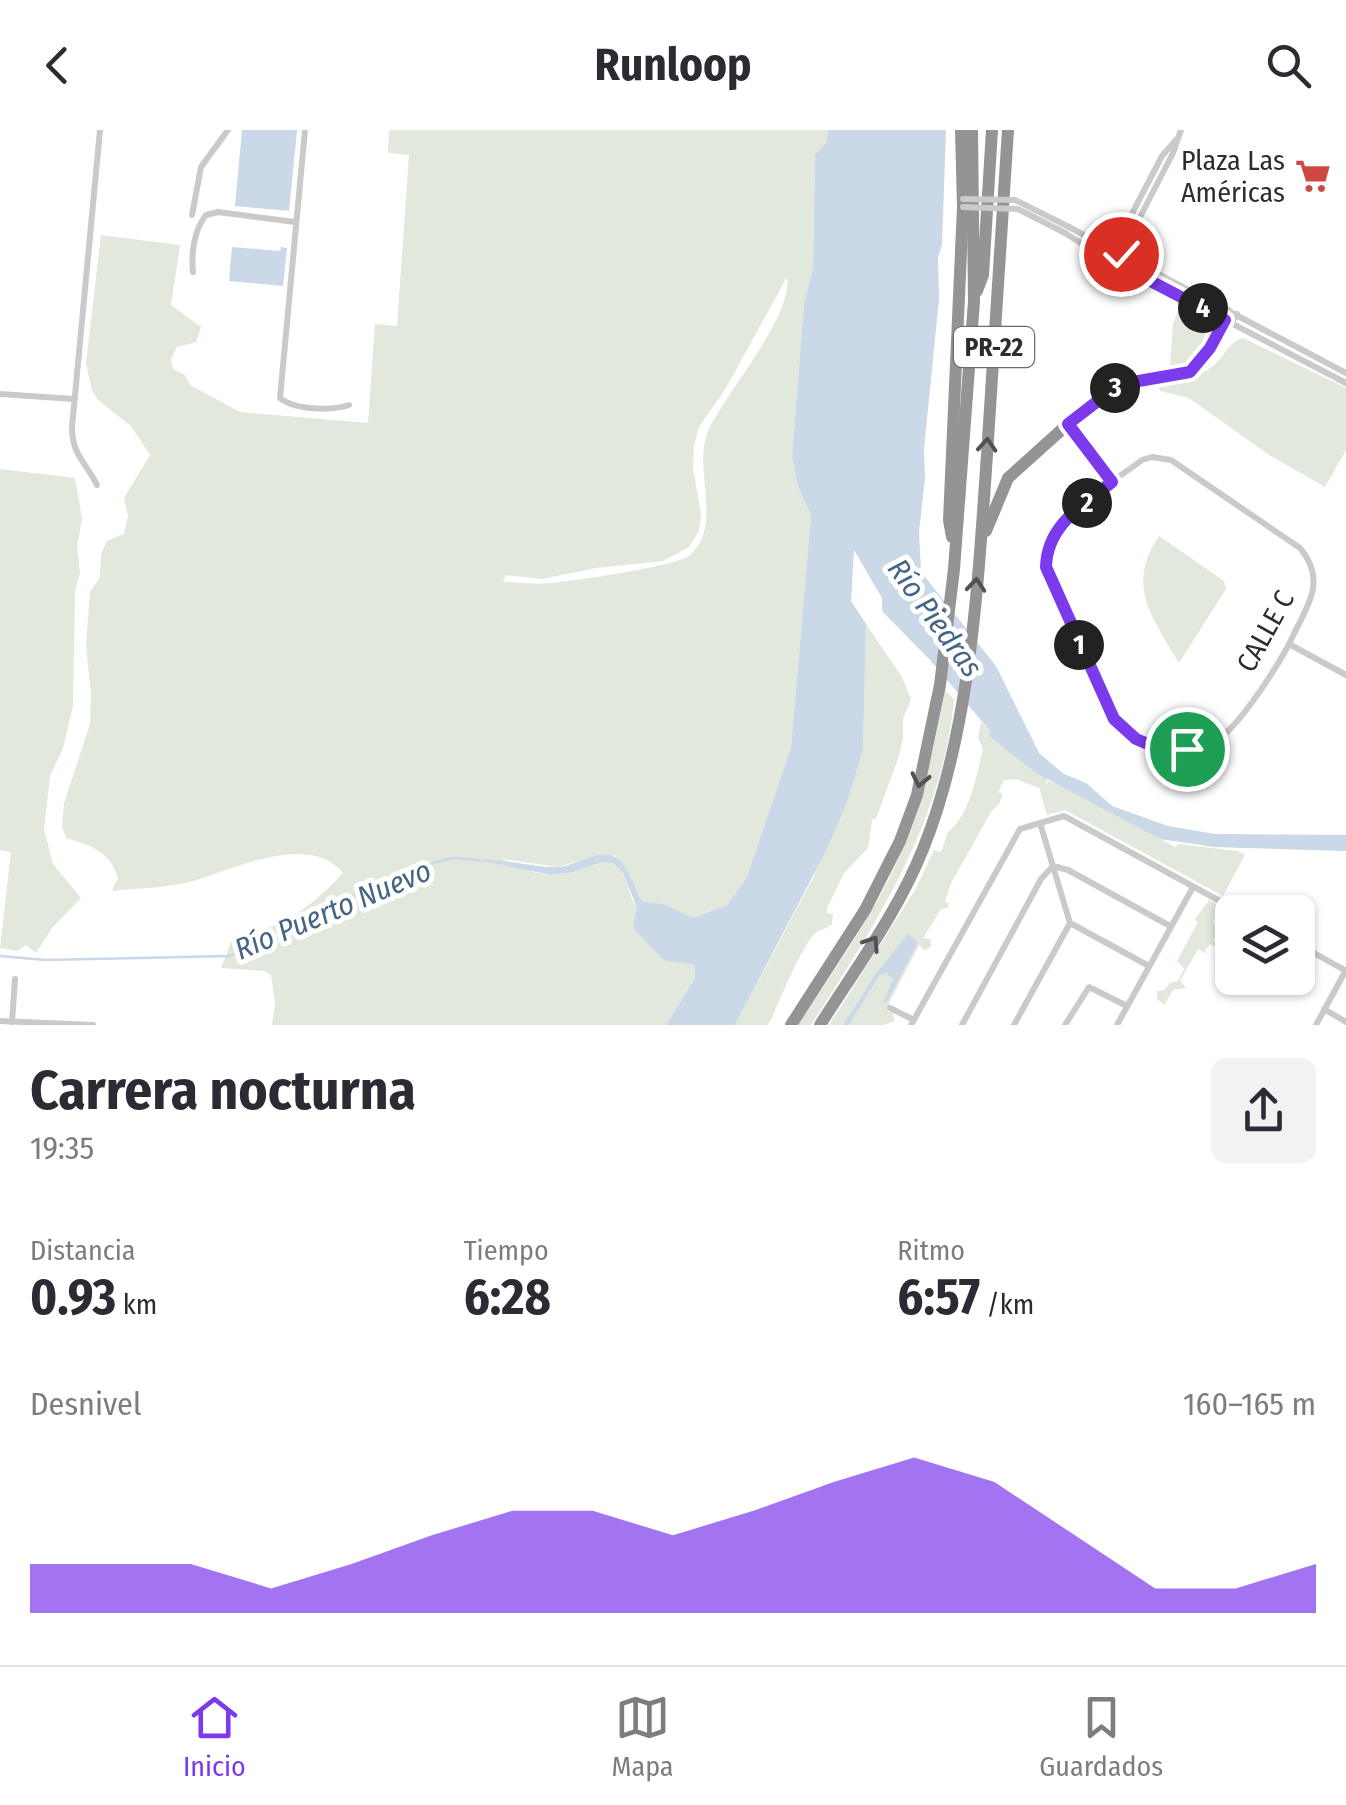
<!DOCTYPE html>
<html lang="es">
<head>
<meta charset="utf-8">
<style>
	:root { --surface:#fff; --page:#f2f2f3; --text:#2b2b33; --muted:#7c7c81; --line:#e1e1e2; --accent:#7c3aed }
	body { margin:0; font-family:"Fira Sans Condensed",sans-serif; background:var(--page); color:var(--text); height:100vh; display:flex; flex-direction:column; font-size:38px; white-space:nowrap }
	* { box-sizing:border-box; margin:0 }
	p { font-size:32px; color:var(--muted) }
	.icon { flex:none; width:55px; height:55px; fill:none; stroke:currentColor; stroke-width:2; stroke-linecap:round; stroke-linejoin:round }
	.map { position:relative; height:895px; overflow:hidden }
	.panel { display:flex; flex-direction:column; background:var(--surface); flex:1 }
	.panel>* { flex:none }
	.fabs { position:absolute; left:1215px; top:765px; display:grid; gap:20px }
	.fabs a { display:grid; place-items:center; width:100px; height:100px; border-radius:15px; background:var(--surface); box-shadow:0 2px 8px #0004; font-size:50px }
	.pin { position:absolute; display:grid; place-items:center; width:85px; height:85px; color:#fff; margin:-42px; border:5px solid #fff; border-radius:50%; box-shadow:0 2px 10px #0007 }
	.km { position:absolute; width:50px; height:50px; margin:-25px; border-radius:50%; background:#222; color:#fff; font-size:28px; line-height:50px; text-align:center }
	.round { display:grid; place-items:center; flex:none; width:105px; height:105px; border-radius:15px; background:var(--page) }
	.headline { display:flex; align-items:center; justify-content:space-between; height:170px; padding:0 30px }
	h1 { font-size:55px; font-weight:700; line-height:75px }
	.figures { display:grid; grid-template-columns:repeat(3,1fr); gap:15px; height:170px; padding:10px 30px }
	.figures div { display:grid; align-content:center }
	.figures b { font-size:50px; font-weight:700 }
	.figures small { font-size:28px; font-weight:400 }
	.figures p { font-size:28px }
	.chart { height:280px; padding:20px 30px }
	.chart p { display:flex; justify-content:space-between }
	.chart svg { width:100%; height:180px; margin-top:10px; fill:var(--accent); opacity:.7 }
	header { display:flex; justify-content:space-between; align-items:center; height:130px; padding:0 30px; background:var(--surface); font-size:45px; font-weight:700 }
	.dock { display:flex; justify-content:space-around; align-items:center; height:140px; border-top:2px solid var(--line); background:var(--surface); font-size:28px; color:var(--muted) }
	.dock a { display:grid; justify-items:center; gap:5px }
	.dock .active { color:var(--accent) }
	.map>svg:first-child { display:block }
	.green { fill:#e2e9dc; fill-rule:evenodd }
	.water { fill:#cad8e7 }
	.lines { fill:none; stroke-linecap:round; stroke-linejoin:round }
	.stream { stroke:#cad8e7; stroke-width:2.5 }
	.minor { stroke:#cacaca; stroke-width:6 }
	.motorway { stroke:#949494; stroke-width:12 }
	.minor-bridge { stroke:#cacaca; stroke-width:6 }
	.oneway { stroke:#515151 }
	.route-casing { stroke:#fff; stroke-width:20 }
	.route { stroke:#7c3aed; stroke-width:12 }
	.labels { text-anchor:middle; stroke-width:10; stroke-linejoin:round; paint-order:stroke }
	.shield { fill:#fff; stroke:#6c6c6c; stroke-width:2.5 }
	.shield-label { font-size:25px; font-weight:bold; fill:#2d2d2d }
	.poi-label { font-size:28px; fill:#2d2d2d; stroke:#fff; text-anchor:end }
	.street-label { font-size:28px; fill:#2d2d2d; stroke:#fff }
	.water-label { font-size:30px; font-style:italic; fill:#456585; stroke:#fff }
</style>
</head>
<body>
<header><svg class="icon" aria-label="back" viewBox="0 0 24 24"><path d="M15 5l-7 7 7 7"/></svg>Runloop<svg class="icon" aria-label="search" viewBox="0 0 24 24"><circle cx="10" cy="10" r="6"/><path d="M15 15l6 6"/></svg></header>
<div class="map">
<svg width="1346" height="895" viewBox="0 0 1346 895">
	<rect width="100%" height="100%" fill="#fff"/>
	<g class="green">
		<path d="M389,0H828L826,13L815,26L813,138L804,173L792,327L798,357L811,385L791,617L747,747L727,775L693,788L664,775L643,773L625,737L615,726L602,724L558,737L502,729C519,737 534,745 553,745C571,745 597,725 613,733C627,740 627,761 634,773C647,796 675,816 694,834L695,848L666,895H272L275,873L271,845L265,841L221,838L231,812C283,794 305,784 343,743C309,701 231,740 190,752C165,758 137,758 112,761L118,748C110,721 90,715 66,708L62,697L64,673L90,594L91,564L86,516L90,462L100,447L101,424L107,411L124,404L128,386L124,368L150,325L131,296L98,270L92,261L86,233L101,105L180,115L171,175L201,197L196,212L177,217L171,229L173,239L185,245L190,255L240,282L368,293L375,194L397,196L409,25L388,23ZM787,147C794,185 724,265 708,301C692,339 724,394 690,425C675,437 573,451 549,453C534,455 518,452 503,452L506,445L542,449L596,438L663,431L689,417L699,401L701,384L693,338L694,315L699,297L726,258Z"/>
		<polygon points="1181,173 1219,193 1197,233 1175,242 1170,236 1173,193"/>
		<path d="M1243,208L1346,258V320L1325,357L1269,325L1189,268L1160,261L1158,254C1178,250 1198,249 1214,235C1225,226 1229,211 1243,208Z"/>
		<polygon points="0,339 75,348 82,389 77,417 80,442 75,462 73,576 63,618 50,646 44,699 53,734 81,768 52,798 36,823 26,815 17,821 0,818 11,722 0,720"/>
		<path d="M1159,406L1224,451L1226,459L1179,533C1153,488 1125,456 1159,406Z"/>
		<path d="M866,494L902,547L911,569L903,589V609L899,626L876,689L872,690L868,718L844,743L827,778V783L833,784L832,794C828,798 822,799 817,802C804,810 779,872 771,890L767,895H735L812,750L847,673L863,620Z"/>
		<path d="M945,560L954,570C942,693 876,794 811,895H798C829,848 862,801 888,751C918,690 933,627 945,560Z"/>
		<path d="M981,592L990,601V607L1047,648L1046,654L1049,651L1064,657L1175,717L1178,714L1238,721L1245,725L1223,766L1065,680L1047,685L1039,658L1016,649L1004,650L998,662L1003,664L999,674L991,682L950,755L945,772L949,773L948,778L941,779L923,808L931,809V817L924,820L919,815L889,873L888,882H892L895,891L884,895H849L879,846L886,843L893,850L887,872L902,840L874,846L843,895H829L915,760L934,720L941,722L948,702C970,685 976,646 983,619L978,607Z"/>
		<polygon points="1209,770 1219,776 1213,793 1218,796 1222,788 1232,794 1231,796 1223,792 1213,810 1222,815 1229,811 1232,823 1222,819 1216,828 1214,827 1219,819 1210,814 1205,820 1207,824 1198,819 1180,851 1186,858 1173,860 1164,875 1157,869 1157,861 1164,860 1170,853 1178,851 1184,839 1177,831 1198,792 1195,789"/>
	</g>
	<g class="water">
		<polygon points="242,0 297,0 289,81 235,76"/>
		<path d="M828,0H946L942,115L938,127L939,169L924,319L925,348L919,402L921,442L996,536L1039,623L1064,644L1086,653L1112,676L1168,696L1215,704L1346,705V721L1214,717L1160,709L1036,643L990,607V601L930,530L882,481V468L854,420L851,471L866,494L863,620L847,673L826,721L735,895H666L695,848L694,834L665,831L633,798L637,778L623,743L613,733L601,732L573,742L551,745L478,730C506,728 531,738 559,737C576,736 597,719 613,726C628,732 634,759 643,772L664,774L693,788L727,775L747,747L791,617L811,385L798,357L792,327L804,173L813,138L815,25L826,13Z"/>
		<polygon points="232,117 280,121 281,117 287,118 283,156 229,151"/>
		<polygon points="908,804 918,812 887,872 882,874 893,850 886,843 879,846 849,895 843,895 874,846"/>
	</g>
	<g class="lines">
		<polyline class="stream" points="0,826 46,830 229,826 284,807 350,766 373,765 433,733 453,728 479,730"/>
		<g class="minor">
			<path d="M305,0L280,268C294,280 331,281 349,275"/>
			<polyline points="192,85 201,37 228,0"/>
			<polyline points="1069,97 1346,243"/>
			<polyline points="1065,103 1093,121 1346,253"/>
			<polyline points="1113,120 1162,26 1176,10"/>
			<polyline points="1121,124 1173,23 1181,0"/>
			<path d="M193,142C191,123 194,100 206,85L218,82L295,92"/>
			<polyline points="1198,235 1229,180"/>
			<polyline points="0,264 74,269"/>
			<path d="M1152,327L1171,330L1300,418C1327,450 1308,474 1292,508C1280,533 1248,582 1227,602C1195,632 1145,622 1118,592C1101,574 1088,533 1077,510C1063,480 1036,444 1051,411C1064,380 1115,351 1142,330Z"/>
			<polyline points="1112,353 1068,294 1112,260 1133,252 1190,242 1207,233 1237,184"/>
			<path d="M97,355C85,331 72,325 72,297L100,0"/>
			<polyline points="1289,514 1346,545"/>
			<polyline points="1040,693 1070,793 1149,836"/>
			<polyline points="1298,814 1346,841"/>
			<polyline points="890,878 914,890"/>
			<polyline points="1324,879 1346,892"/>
			<polyline points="0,891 93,895"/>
			<polyline points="12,892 15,849"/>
			<polyline points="911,895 1020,699 1064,686 1240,782"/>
			<polyline points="962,895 1041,749 1053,736 1068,740 1170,796"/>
			<polyline points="1014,895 1070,793"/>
			<polyline points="1065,895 1089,857 1127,876"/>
			<polyline points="1117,895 1193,757"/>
			<polyline points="1316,895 1346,840"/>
		</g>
		<g class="motorway">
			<polyline points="977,161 983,145 992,0"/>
			<polyline points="986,401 1008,348 1068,294"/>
			<polyline points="952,407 949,390 963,77 961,0"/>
			<polyline points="791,895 865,780 900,711 917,665 940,555 954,439 974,171 972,0"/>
			<path d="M820,895C856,838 898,782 923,719C971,601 978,451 987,325C994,216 1002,108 1008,0"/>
		</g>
		<g class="minor-bridge">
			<polyline points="963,69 1015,70 1069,97"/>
			<polyline points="963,77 1018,79 1065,103"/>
		</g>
	</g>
	<defs><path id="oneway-chevron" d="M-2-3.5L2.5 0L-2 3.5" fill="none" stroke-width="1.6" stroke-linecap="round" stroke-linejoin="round" transform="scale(2.5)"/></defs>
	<g class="oneway">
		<use href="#oneway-chevron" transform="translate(987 315) rotate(-86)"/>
		<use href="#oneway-chevron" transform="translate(976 455) rotate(-85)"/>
		<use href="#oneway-chevron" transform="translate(920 650) rotate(102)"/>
		<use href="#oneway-chevron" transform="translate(872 813) rotate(-57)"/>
	</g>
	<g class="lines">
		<defs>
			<path id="route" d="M1121,124L1116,133L1225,190L1210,218L1190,242L1133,252L1112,260L1068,294L1112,352C1082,376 1047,395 1046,437L1114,589L1136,609L1160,619H1187"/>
		</defs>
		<use href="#route" class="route-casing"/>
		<use href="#route" class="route"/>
	</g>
	<defs>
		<symbol id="supermarket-bare" viewBox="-9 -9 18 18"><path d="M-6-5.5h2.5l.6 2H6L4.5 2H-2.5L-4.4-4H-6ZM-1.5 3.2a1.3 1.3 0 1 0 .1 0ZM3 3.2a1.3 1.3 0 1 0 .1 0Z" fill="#cf4944" stroke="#fff" stroke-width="2.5" paint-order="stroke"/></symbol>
	</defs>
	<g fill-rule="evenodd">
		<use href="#supermarket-bare" x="1288" y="21" width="50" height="50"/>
	</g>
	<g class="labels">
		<rect class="shield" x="954" y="197" width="80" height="40" rx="8"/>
		<g class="shield-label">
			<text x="994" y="226">PR-22</text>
		</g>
		<g class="poi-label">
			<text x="1285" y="40">Plaza Las<tspan x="1285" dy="32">Américas</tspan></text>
		</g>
		<g class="street-label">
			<text transform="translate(1265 501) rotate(-61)" y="10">CALLE C</text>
		</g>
		<g class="water-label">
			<text transform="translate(935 488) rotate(54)" y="10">Río Piedras</text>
			<text transform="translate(333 780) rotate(-23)" y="10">Río Puerto Nuevo</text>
		</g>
	</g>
</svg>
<div class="fabs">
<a><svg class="icon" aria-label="layers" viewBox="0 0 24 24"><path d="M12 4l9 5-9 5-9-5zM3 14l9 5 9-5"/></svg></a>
</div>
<div class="pin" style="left:1187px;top:619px;background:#1e9e55"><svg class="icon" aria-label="arrive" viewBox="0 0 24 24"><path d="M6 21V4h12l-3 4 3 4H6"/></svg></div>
<div class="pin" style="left:1121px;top:124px;background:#d93025"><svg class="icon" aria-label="check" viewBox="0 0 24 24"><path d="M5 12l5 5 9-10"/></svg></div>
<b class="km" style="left:1079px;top:515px">1</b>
<b class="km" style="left:1087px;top:373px">2</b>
<b class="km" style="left:1115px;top:258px">3</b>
<b class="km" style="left:1203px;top:178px">4</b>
</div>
<section class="panel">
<div class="headline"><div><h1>Carrera nocturna</h1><p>19:35</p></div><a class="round"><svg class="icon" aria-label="share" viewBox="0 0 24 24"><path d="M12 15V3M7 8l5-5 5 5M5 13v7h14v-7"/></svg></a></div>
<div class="figures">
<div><p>Distancia</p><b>0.93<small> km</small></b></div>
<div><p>Tiempo</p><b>6:28</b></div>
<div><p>Ritmo</p><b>6:57<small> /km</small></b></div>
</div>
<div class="chart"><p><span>Desnivel</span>160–165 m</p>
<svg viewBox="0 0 160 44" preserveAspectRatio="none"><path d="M0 44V32L10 32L20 32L30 38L40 32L50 25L60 19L70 19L80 25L90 19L100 12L110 6L120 12L130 25L140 38L150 38L160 32V44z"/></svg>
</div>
</section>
<nav class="dock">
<a class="active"><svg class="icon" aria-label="home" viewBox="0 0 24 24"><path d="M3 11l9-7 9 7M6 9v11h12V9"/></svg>Inicio</a>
<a><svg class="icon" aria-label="map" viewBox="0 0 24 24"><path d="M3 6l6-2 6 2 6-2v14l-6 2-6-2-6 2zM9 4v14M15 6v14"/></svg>Mapa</a>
<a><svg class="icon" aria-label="saved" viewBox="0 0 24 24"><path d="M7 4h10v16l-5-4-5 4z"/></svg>Guardados</a>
</nav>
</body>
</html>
